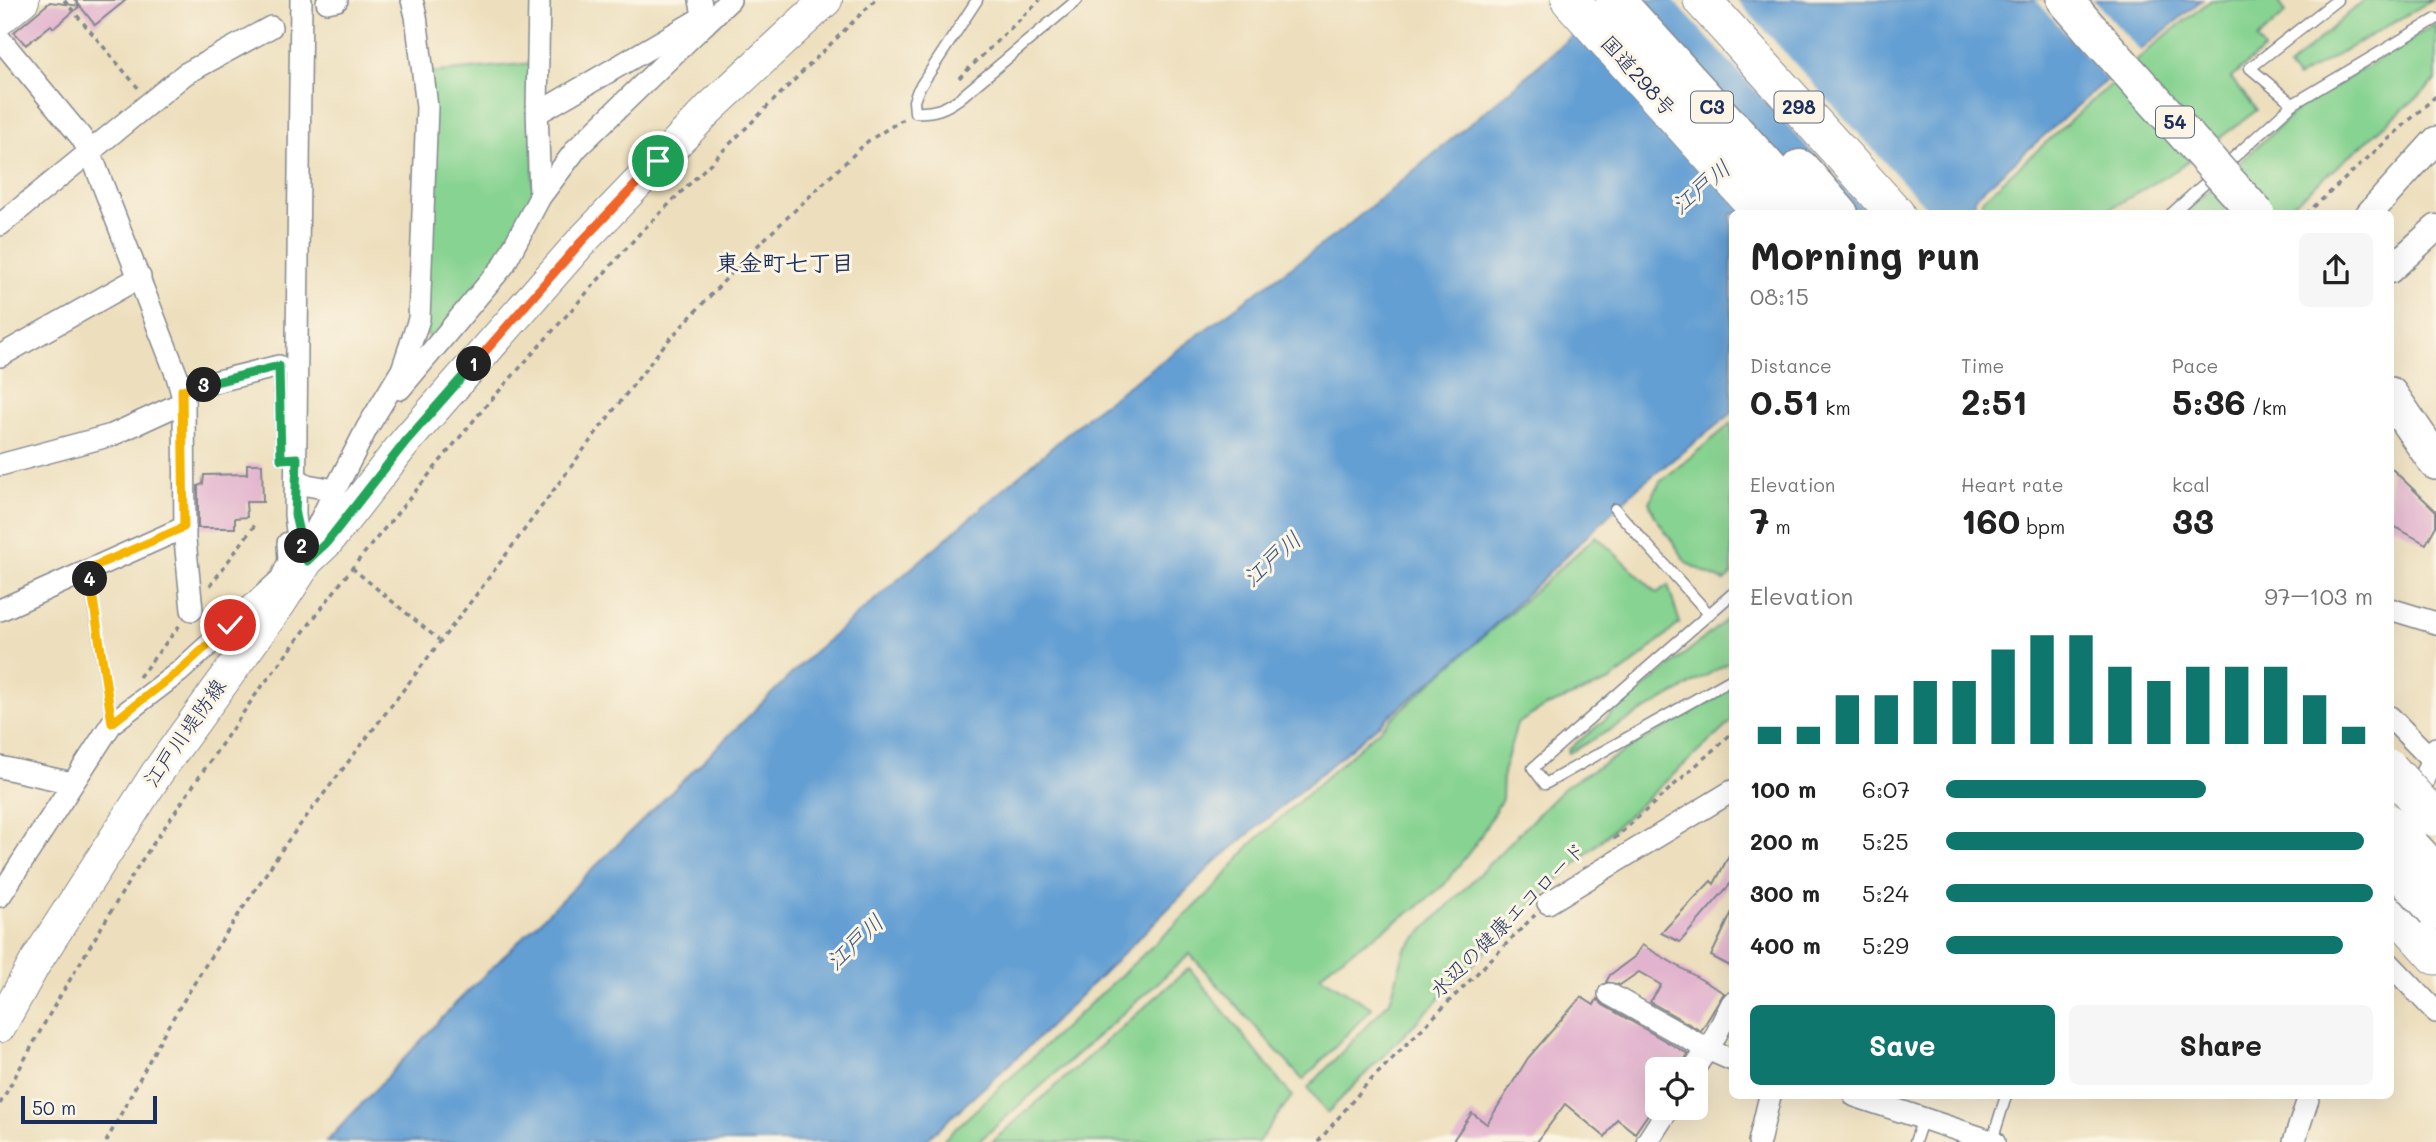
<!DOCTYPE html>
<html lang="en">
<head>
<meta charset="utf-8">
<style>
	:root { --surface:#fff; --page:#f6f6f6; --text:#222; --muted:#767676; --accent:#0f766e }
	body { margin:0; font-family:Mali,"Klee One",sans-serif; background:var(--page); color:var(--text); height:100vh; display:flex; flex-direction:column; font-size:26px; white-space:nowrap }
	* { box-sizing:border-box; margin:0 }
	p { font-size:23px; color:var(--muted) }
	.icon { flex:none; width:38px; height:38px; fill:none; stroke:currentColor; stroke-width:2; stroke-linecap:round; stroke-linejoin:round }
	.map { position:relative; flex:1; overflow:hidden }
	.drawer { position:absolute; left:1729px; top:210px; width:665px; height:889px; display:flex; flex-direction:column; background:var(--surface); border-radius:10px; box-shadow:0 7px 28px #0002 }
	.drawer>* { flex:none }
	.buttons { position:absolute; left:1645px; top:1057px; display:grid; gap:14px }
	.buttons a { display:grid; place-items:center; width:63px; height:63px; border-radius:10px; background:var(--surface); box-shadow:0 7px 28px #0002; font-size:35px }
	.scale { position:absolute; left:21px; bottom:18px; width:136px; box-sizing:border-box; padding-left:7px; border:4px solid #1b2f5e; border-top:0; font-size:19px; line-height:24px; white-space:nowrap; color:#1b2f5e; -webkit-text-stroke:5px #fcf5e5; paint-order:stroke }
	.pin { position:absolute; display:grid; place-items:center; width:60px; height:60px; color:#fff; margin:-30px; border:4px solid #fff; border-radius:50%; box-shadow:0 2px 7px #0007 }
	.km { position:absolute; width:35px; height:35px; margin:-18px; border-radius:50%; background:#222; color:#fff; font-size:19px; line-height:35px; text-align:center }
	.round { display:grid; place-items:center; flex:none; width:74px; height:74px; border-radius:10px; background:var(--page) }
	.summary { display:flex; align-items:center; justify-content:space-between; height:119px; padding:0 21px }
	h1 { font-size:38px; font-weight:700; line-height:52px }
	.stats { display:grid; grid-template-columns:repeat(3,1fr); gap:10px; height:119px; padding:7px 21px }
	.stats div { display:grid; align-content:center }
	.stats b { font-size:35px; font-weight:700 }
	.stats small { font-size:19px; font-weight:400 }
	.stats p { font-size:19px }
	.chart { height:196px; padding:14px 21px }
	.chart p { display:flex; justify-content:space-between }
	.chart svg { width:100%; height:126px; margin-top:7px; stroke:var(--accent); stroke-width:6 }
	.primary-button { display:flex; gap:14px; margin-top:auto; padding:14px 21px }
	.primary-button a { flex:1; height:80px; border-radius:10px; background:var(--accent); color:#fff; font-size:28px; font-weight:700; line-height:80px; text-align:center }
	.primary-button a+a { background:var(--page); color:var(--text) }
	ul { padding:0 21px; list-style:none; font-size:23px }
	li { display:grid; grid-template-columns:112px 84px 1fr; align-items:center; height:52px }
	li i { height:18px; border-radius:9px; background:var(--accent) }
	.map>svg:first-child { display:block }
	.green { fill:#87d391; stroke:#518178; stroke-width:2 }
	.water { fill:#639fd3; stroke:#3f6798; stroke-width:2 }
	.pier { fill:#eddfbd }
	.building { fill:#e2b3ce }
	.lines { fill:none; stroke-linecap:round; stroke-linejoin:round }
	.service-casing { stroke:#84878e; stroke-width:13 }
	.minor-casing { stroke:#84878e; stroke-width:24 }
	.tertiary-casing { stroke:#84878e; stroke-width:29 }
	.secondary-casing { stroke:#84878e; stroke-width:34 }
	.primary-casing { stroke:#84878e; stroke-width:38 }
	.trunk-casing { stroke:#84878e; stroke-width:39 }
	.motorway-casing { stroke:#84878e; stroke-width:41 }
	.path { stroke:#84878e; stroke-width:3.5; stroke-dasharray:5 5; stroke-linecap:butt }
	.service { stroke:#fff; stroke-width:10 }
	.minor { stroke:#fff; stroke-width:21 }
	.tertiary { stroke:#fff; stroke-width:26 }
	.secondary { stroke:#fff; stroke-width:32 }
	.primary { stroke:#fff; stroke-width:35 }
	.trunk { stroke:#fff; stroke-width:37 }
	.motorway { stroke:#fff; stroke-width:38 }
	.primary-bridge-casing { stroke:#84878e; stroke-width:38; stroke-linecap:butt }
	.trunk-bridge-casing { stroke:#84878e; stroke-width:39; stroke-linecap:butt }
	.motorway-bridge-casing { stroke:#84878e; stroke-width:41; stroke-linecap:butt }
	.primary-bridge { stroke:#fff; stroke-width:35 }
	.trunk-bridge { stroke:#fff; stroke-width:37 }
	.motorway-bridge { stroke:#fff; stroke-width:38 }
	.split-1-casing { stroke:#fff; stroke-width:14 }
	.split-2-casing { stroke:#fff; stroke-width:14 }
	.split-3-casing { stroke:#fff; stroke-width:14 }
	.split-4-casing { stroke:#fff; stroke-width:14 }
	.split-5-casing { stroke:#fff; stroke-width:14 }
	.split-1 { stroke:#f0652b; stroke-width:9 }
	.split-2 { stroke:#22a559; stroke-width:9 }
	.split-3 { stroke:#22a559; stroke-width:9 }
	.split-4 { stroke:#f5b400; stroke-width:9 }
	.split-5 { stroke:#f5b400; stroke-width:9 }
	.labels { text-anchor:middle; stroke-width:6; stroke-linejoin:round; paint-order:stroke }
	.shield { fill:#fcf5e5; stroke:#5e6a86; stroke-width:2 }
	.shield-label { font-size:19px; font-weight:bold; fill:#1b2f5e }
	.street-label { font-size:21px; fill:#1b2f5e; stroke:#fcf5e5 }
	.water-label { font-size:23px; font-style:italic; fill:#345687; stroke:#fcf5e5 }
	.neighbourhood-label { font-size:23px; font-weight:bold; fill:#1b2f5e; stroke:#fcf5e5 }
</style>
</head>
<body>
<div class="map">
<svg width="2436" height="1142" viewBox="0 0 2436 1142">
	<rect width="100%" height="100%" fill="#fcf5e5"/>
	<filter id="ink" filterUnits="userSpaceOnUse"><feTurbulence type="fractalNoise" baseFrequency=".0143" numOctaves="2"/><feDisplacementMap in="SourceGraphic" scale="14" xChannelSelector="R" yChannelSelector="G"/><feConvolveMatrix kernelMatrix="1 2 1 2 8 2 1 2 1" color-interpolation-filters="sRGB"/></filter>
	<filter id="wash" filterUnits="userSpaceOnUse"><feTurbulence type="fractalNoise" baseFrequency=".00686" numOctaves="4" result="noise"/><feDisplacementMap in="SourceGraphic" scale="28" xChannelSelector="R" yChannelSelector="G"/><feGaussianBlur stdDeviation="1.57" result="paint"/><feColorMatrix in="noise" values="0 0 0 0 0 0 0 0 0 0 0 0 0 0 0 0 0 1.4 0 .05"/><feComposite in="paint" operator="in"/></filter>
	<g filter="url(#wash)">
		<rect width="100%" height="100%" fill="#eddfbd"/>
		<g class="green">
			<polygon points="2211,0 2278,0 2286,13 2257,39 2264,49 2231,78 2257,110 2178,169 2103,213 1981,214 1982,200 2160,40"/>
			<polygon points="2364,0 2432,0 2297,78 2288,67"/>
			<polygon points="2436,24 2436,81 2283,213 2183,214 2298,109"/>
			<polygon points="534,63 533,194 502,258 432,340 424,330 429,73"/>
			<polygon points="1732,423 1732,574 1724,581 1688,564 1655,516 1649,502 1660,482"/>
			<polygon points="1596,536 1657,593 1668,585 1680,623 1630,666 1610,681 1545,707 1517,724 1503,773 1502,799 1477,842 1444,885 1416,908 1331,965 1320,976 1372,1008 1303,1080 1190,954 978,1142 941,1142 1215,888 1250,845"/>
			<polygon points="1732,615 1732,661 1569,753 1568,750"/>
			<polygon points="1732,688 1732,721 1540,896 1327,1113 1308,1088 1390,1001 1405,949 1566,786"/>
			<polygon points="1189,968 1292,1096 1258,1142 992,1142"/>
		</g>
		<polygon class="water" points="1612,0 2202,0 2137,53 1975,197 1974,213 1732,214 1732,413 1637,488 1467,651 1214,863 1037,1039 924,1142 326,1142 457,1002 813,653 1095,410 1346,227 1513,88"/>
		<g class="pier">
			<polygon points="1673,0 1737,0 1931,213 1868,213"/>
			<polygon points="2036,0 2094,0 2142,53 2109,82"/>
		</g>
		<g id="blocks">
			<g class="building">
				<polygon points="75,0 126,0 95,25 80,6 54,28 51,25 26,45 14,32 50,2 80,6"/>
				<polygon points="247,464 262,464 263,502 246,502 247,517 235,518 235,528 198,528 198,486 203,484 204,475 247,474"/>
				<polygon points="2390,467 2436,511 2436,526 2426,544 2390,524"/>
				<polygon points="1732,850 1732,882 1680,942 1661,933 1711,881 1714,884"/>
				<polygon points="1732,912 1732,967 1711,956"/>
				<polygon points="1642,945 1724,993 1701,1031 1650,1002 1661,985 1639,972 1620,985 1606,982 1610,975 1634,957"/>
				<polygon points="1581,997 1594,1005 1597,999 1603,1005 1688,1054 1679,1069 1657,1069 1657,1101 1635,1133 1617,1119 1605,1137 1565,1104 1537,1142 1452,1142 1472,1113 1487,1124 1528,1058"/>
			</g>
		</g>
	</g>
	<g filter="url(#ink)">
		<use href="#blocks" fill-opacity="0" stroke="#84878e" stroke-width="2"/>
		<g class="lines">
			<defs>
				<g id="service">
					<path d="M977,0L918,90L914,101L915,112C934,113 945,109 960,98L1077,0"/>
					<polyline points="2337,0 2250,68 2293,104 2436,19"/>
					<polyline points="2171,214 2293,104"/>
					<polyline points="279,366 281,459 297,459"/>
					<polyline points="1615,509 1709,614"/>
					<polyline points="88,569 112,723"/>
					<polyline points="1732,594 1533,768 1545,784 1732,679"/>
					<polyline points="1992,1141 2006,1096"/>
					<polyline points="1915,1142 1923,1118"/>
				</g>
				<g id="minor">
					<polyline points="301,0 295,515 297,531 307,561"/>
					<polyline points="539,0 537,109 540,197"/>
					<polyline points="327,2 337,0"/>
					<polyline points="705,24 730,0"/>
					<polyline points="0,39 81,137 90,152 177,376 184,402 185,540 192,610"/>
					<polyline points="538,113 696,21"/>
					<polyline points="0,225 185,74 271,27"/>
					<polyline points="0,356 140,277"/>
					<polyline points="400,389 504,265 540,197 577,148 705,24 700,0"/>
					<polyline points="182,390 279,366"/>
					<polyline points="0,465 112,435 184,402"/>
					<polyline points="297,479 307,485 335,490"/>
					<polyline points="308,556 317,527 335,490 367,428 402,370 419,319 427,107 416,16 412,0"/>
					<polyline points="2390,609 2436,623"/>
					<polyline points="0,610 185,527"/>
					<polyline points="2390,717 2436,764"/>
					<polyline points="0,767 72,783"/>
					<polyline points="2414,804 2436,748"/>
					<polyline points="0,896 112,723 179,672 281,579 289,561 288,543"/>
					<polyline points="1548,903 1732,791"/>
					<polyline points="2390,964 2436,1012"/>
					<polyline points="1609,994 1707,1049 1732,1060"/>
					<polyline points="1694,1069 1714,1039 1732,1003"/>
					<polyline points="1855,1096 1994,1142"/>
					<polyline points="1647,1142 1669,1108"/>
					<polyline points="1759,1142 1770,1096"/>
					<polyline points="2294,1142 2309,1096"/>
				</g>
				<g id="tertiary">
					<polyline points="2369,214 2436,140"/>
					<polyline points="2390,270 2436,228"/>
				</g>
				<g id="secondary">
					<polyline points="0,19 23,0"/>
					<polyline points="0,1026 35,963 157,773 280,603 307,561 327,542 406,441 581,242 709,109 826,0"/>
				</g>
				<g id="primary">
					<polyline points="2065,0 2092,31"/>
					<polyline points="2390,395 2436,462"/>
				</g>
				<g id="trunk">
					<polyline points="1570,0 1763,214"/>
					<polyline points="1702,0 1896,214"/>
					<polyline points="2390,905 2436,956"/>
				</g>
				<g id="motorway">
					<polyline points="1615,0 1809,214"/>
					<polyline points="1800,169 1839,214"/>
				</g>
			</defs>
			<use href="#service" class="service-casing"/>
			<use href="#minor" class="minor-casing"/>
			<use href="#tertiary" class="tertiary-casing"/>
			<use href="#secondary" class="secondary-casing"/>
			<use href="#primary" class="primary-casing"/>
			<use href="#trunk" class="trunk-casing"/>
			<use href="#motorway" class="motorway-casing"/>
			<g class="path">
				<polyline points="64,0 139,89"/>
				<polyline points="959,78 1040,0"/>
				<polyline points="2306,214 2436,96"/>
				<polyline points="352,568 439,640"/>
				<polyline points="210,586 257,522"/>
				<polyline points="139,677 180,625"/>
				<polyline points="1614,839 1732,733"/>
				<polyline points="0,1104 53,1008 140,863 254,697 352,568 484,408 640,233 875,0"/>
				<polyline points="106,1142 165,1031 211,956 287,842 479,591 596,433 665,344 752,251 868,141 905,118"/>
				<polyline points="1318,1142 1365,1086 1535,915"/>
			</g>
			<use href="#service" class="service"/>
			<use href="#minor" class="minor"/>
			<use href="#tertiary" class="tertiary"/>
			<use href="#secondary" class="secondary"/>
			<use href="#primary" class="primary"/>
			<use href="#trunk" class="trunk"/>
			<use href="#motorway" class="motorway"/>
			<defs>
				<polyline id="primary-bridge" points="2092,31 2257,214"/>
				<polyline id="trunk-bridge" points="2390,769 2433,817"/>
				<g id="motorway-bridge">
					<polyline points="2390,824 2434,872"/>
					<polyline points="2390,859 2436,910"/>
				</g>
			</defs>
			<use href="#primary-bridge" class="primary-bridge-casing"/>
			<use href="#trunk-bridge" class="trunk-bridge-casing"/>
			<use href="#motorway-bridge" class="motorway-bridge-casing"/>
			<use href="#primary-bridge" class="primary-bridge"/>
			<use href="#trunk-bridge" class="trunk-bridge"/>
			<use href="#motorway-bridge" class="motorway-bridge"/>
		</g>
	</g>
	<g class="lines" filter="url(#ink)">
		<defs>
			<polyline id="split-1" points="474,364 581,242 658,161"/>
			<polyline id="split-2" points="302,546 307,561 327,542 406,441 474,364"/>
			<polyline id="split-3" points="204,385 279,366 281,459 297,458 295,515 302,546"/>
			<polyline id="split-4" points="90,579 88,569 184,527 182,390 204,385"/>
			<polyline id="split-5" points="90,579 112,723 179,671 230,625"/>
		</defs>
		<use href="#split-1" class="split-1-casing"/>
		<use href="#split-2" class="split-2-casing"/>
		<use href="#split-3" class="split-3-casing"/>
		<use href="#split-4" class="split-4-casing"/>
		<use href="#split-5" class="split-5-casing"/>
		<use href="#split-1" class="split-1"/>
		<use href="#split-2" class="split-2"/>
		<use href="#split-3" class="split-3"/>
		<use href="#split-4" class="split-4"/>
		<use href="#split-5" class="split-5"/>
	</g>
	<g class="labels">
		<g class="shield">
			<rect x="1691" y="91.5" width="42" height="31" rx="5"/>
			<rect x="1774.5" y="91.5" width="49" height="31" rx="5"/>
			<rect x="2156" y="106.5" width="38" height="31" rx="5"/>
		</g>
		<g class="shield-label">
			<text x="1712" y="114">C3</text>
			<text x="1799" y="114">298</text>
			<text x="2175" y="129">54</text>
		</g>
		<g class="street-label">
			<text transform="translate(1638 76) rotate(48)" y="7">国道298号</text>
			<text transform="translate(185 733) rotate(-55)" y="7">江戸川堤防線</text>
			<text transform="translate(1508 920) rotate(-45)" y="7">水辺の健康エコロード</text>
		</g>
		<g class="water-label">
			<text transform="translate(1701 187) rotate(-40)" y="8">江戸川</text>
			<text transform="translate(1272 559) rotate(-42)" y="8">江戸川</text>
			<text transform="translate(855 942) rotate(-43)" y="8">江戸川</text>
		</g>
		<g class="neighbourhood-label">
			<text x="785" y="271">東金町七丁目</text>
		</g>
	</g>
</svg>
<div class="buttons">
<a><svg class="icon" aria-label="locate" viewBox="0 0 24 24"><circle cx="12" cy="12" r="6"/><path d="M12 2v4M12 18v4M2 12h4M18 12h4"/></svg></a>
</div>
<div class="scale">50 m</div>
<div class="pin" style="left:658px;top:161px;background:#1e9e55"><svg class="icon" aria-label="arrive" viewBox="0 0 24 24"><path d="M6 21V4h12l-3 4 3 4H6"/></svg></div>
<div class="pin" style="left:230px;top:625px;background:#d93025"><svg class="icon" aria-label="check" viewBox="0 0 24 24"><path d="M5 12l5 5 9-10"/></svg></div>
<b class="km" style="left:474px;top:364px">1</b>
<b class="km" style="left:302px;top:546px">2</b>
<b class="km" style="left:204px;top:385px">3</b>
<b class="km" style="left:90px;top:579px">4</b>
<section class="drawer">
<div class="summary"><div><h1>Morning run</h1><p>08:15</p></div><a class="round"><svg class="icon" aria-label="share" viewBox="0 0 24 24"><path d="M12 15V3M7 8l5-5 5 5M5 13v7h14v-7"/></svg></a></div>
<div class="stats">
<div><p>Distance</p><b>0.51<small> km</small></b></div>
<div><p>Time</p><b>2:51</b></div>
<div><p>Pace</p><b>5:36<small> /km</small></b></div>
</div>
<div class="stats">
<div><p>Elevation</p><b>7<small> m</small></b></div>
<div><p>Heart rate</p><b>160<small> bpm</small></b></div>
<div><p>kcal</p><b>33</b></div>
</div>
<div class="chart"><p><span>Elevation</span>97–103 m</p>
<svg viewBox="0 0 160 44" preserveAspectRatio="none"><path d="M5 44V38M15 44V38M25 44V27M35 44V27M45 44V22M55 44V22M65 44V11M75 44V6M85 44V6M95 44V17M105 44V22M115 44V17M125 44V17M135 44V17M145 44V27M155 44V38"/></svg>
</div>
<ul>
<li><b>100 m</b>6:07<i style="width:61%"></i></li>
<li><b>200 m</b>5:25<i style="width:98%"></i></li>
<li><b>300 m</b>5:24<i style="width:100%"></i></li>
<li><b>400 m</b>5:29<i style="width:93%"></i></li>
</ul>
<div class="primary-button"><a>Save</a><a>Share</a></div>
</section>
</div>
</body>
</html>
